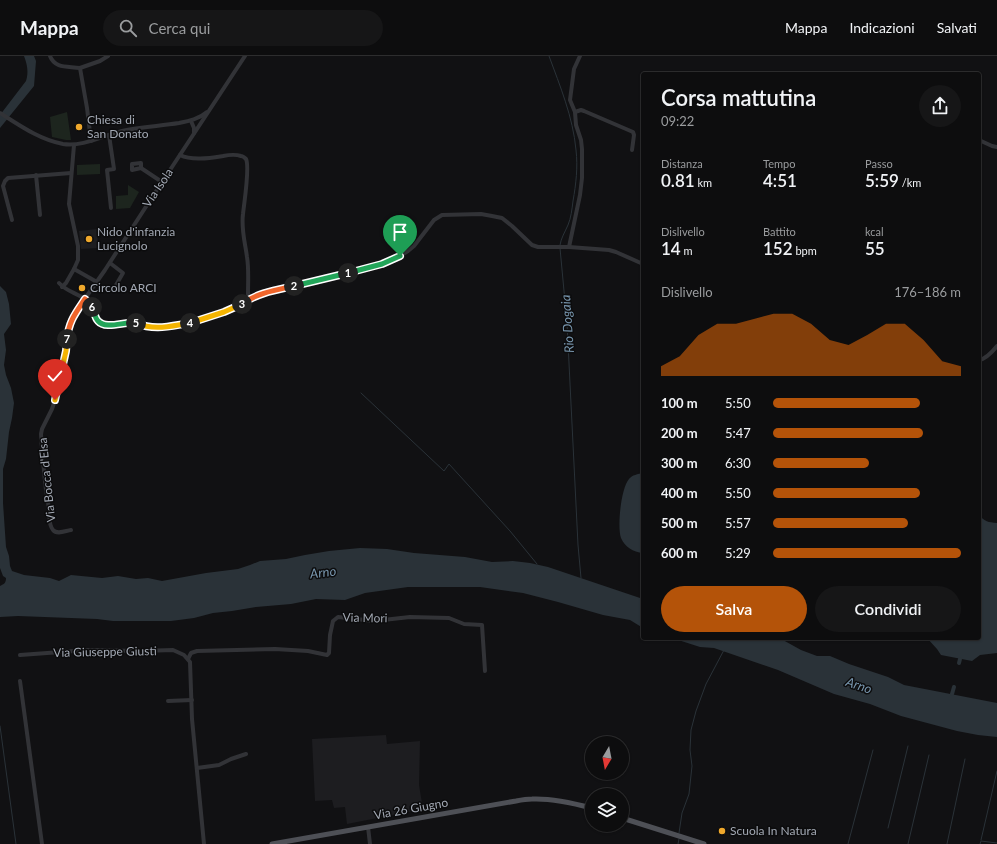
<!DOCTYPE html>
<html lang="it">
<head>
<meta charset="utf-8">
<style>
	:root { --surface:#0d0d0e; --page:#161617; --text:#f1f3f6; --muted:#9a9c9e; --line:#2d2d2e; --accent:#b45309 }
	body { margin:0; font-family:Lato,sans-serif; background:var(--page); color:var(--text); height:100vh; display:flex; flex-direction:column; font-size:15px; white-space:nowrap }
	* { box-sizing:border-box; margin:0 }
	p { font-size:13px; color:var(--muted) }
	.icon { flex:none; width:22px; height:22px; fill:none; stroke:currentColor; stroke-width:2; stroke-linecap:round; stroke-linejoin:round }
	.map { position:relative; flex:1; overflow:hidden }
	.side { position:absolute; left:641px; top:16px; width:340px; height:568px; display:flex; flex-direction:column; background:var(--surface); border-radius:4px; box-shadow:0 1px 3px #0004,0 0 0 1px var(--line) }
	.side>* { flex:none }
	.needle { width:26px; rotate:190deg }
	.tools { position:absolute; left:585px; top:680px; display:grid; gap:8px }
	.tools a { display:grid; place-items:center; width:44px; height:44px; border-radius:50%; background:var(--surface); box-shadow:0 1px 3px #0004,0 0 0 1px var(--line); font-size:20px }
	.pin { position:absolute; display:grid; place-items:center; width:34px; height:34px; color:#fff; margin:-41px -17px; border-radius:50% 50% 50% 0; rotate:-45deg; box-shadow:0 0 4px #0007 }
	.pin .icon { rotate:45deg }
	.km { position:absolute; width:20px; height:20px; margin:-10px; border-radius:50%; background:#222; color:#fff; font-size:11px; line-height:20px; text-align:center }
	.round { display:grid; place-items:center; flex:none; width:42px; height:42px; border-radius:21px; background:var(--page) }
	.overview { display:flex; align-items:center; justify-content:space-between; height:68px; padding:0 20px }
	h1 { font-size:22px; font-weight:600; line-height:30px }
	.figures { display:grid; grid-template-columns:repeat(3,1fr); gap:6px; height:68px; padding:4px 20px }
	.figures div { display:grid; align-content:center }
	.figures b { font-size:17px; font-weight:600 }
	.figures small { font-size:11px; font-weight:400 }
	.figures p { font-size:11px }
	.chart { height:112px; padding:8px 20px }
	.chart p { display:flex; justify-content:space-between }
	.chart svg { width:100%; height:72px; margin-top:4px; fill:var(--accent); opacity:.7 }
	.button { display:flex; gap:8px; margin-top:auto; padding:8px 20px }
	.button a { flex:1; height:46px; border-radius:24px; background:var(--accent); color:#fff; font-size:16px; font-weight:600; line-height:46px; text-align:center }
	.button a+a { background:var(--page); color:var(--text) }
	ul { padding:0 20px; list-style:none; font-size:13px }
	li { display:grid; grid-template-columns:64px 48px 1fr; align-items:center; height:30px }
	li i { height:10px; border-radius:5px; background:var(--accent) }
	header { display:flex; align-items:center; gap:24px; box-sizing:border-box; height:56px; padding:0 20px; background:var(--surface); border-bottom:1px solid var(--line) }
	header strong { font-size:19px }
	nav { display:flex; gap:22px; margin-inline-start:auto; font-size:14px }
	.search { width:280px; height:36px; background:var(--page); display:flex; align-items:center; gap:10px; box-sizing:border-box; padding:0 14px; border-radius:22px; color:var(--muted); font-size:15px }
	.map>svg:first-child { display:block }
	.built { fill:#1d1d20 }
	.green { fill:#1d251e }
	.water { fill:#2a3238 }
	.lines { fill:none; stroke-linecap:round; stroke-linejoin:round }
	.stream { stroke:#2a3238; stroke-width:1 }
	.canal { stroke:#2a3238; stroke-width:4 }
	.minor { stroke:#323337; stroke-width:4 }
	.major { stroke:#4e5056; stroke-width:5 }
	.split-1-casing { stroke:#fff; stroke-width:8 }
	.split-2-casing { stroke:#fff; stroke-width:8 }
	.split-3-casing { stroke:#fff; stroke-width:8 }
	.split-4-casing { stroke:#fff; stroke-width:8 }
	.split-5-casing { stroke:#fff; stroke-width:8 }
	.split-6-casing { stroke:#fff; stroke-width:8 }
	.split-7-casing { stroke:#fff; stroke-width:8 }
	.split-8-casing { stroke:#fff; stroke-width:8 }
	.split-1 { stroke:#22a559; stroke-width:5 }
	.split-2 { stroke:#22a559; stroke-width:5 }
	.split-3 { stroke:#f0652b; stroke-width:5 }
	.split-4 { stroke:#f5b400; stroke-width:5 }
	.split-5 { stroke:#f5b400; stroke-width:5 }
	.split-6 { stroke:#22a559; stroke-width:5 }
	.split-7 { stroke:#f0652b; stroke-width:5 }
	.split-8 { stroke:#f5b400; stroke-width:5 }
	.poi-dot { fill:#efa82c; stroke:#0c0c0d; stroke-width:1.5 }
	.labels { text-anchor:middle; stroke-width:3; stroke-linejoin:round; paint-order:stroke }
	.poi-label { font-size:12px; fill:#a2a8b3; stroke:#0c0c0d; text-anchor:start }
	.street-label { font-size:12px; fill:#a2a8b3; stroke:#0c0c0d }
	.water-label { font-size:13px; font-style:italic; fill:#7997af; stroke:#0c0c0d }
</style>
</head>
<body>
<header>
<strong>Mappa</strong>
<div class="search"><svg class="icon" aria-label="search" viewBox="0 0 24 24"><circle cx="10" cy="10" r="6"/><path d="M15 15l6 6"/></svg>Cerca qui</div>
<nav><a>Mappa</a><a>Indicazioni</a><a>Salvati</a></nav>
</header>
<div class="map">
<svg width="997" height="788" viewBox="0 0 997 788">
	<rect width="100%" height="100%" fill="#111113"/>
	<g class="built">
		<polygon points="97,173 98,192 81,193 79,175"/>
		<polygon points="386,679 387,688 420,685 419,729 423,753 347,768 345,751 334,752 332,744 315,745 312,683"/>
	</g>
	<g class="green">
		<polygon points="67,56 71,84 66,84 52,81 50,61"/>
		<polygon points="100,108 100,118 77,119 77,109"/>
		<polygon points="128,129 139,136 130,152 116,153 116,140 128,139"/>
	</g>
	<g class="water">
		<path d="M24,0H34L36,5L34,30L0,72V59L26,25C29,16 27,8 24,0Z"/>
		<path d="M0,230L6,236L9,248L11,268L4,278L6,294L4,309L6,319L11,332L14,347L12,362L9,376L6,403L3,413V447L6,491L9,500L10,510L12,515L24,519L50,522L59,525L71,519L102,522L118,520L136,523L148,522L162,525L206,517L238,513L250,509L260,505L286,503L305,499L329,495L360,492L387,493L414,497L465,501L492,506L513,505L530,507L548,511L643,543V572L630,564L603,559L558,546L523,537L480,531H408L365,537L345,544L316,543L291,548L256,551L232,555L213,557L194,562L171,565H113L97,563L18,560L0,561V530C4,528 6,527 6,522L3,520L0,512Z"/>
		<path d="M643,417V497C633,496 625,491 621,482C617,471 621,432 629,423C632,419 638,418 643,417Z"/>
		<path d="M979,459C985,466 988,466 997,467V597L980,599L972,605L941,599L937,593L927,582H979Z"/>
		<polygon points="672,582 778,582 783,584 801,594 817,600 830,600 849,608 888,621 904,629 997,647 997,681 978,679 957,675 901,660 870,648 834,638 778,614 714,592 700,591"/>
	</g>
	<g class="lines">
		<g class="stream">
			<path d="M549,0C560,30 573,61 576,94C578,111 576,128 573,145C572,153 571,162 568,169C565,176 561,182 560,189"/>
			<polyline points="560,192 567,267 578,489 581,522"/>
			<polyline points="361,337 444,415 449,408 510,475 537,508"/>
			<polyline points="0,670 16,788"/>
			<polyline points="888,772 908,690"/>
			<polyline points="679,777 682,757 689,738 692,710 690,694 691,674 696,655 706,628 724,594"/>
			<polyline points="981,784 997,715"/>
			<polyline points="678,788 679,783"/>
			<polyline points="848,788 873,694"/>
			<polyline points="908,788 929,699"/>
			<polyline points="947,788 965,703"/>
			<polyline points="980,788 981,785 997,787"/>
		</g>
		<g class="canal">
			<polyline points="959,607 960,603"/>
			<polyline points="952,638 954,631"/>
		</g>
		<g class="minor">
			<path d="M50,0C55,13 68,10 80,12"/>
			<polyline points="575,56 581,54 584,55 633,76 634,79 632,94"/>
			<path d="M0,57C19,69 40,84 63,88C83,91 102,80 122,75C140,71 160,70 179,67C189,65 199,63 207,56"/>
			<polyline points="191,65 194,72 194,77"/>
			<polyline points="109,79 114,113 107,114 111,152"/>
			<polyline points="979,84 992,90 997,91"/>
			<polyline points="91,85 87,52 80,12 100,5 108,0"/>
			<path d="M180,99C192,105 210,102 223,100C228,99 235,98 241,100C243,100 245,102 246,103C250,111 244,148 243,158C241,173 245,186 247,201C249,213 248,225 248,238L250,242"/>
			<polyline points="141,112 141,107 132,108 132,114 141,112 162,126"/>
			<polyline points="36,119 40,159"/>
			<polyline points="12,164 3,130 5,125 8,122 71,117"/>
			<polyline points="569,191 580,139 582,122 582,93 581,84 576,69 575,56 570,44 574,13 580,0"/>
			<polyline points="110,207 123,217 116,229"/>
			<polyline points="74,213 97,226"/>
			<path d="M59,227C66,235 76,237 85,243C88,246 91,249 93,252C96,258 94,265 101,268C111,272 121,266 132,266C136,266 139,269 143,270C147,271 152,272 155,272C173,273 207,263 224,257C236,252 245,244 257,239L366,213L382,208L400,200L408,195L414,190L434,164L442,159L481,158L492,160L502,162L512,170L532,189L538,191H569L609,194L616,196L643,208"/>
			<polyline points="62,231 66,227 74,213 78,204 78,190 69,148 74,89"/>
			<path d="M979,304C986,303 993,295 997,290"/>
			<path d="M71,474C65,475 57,479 53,474C48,468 50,460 49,453C48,446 47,440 46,434C44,416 42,397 41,378L42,373L52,353L55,344L66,295L68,273L70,266L77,254L105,214L149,146L245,0"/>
			<polyline points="20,599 88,594 141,595 173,594 184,599 190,606 192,663 204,788"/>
			<polyline points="188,603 191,597 197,595 275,593 308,595 327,599 329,597 330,579 333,565 338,561 374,565 410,561 449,562 464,568 482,569 485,615"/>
			<polyline points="20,625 42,788"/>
			<polyline points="168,645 192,644"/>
			<polyline points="197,712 219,709 231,703 246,698"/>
			<polyline points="368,771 370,788"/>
		</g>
		<g class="major">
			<polyline points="622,762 704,788"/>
			<path d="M272,788L516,745C521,744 526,743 532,743C552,742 573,747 592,752"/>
		</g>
	</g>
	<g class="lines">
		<defs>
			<polyline id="split-1" points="348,217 382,208 400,200"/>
			<polyline id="split-2" points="294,230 348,217"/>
			<path id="split-3" d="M242,248C257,237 276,234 294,230"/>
			<polyline id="split-4" points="190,267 224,256 242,248"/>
			<path id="split-5" d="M136,267C155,275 170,270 190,267"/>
			<path id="split-6" d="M92,251C95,255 94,261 98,265C106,274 125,265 136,267"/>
			<path id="split-7" d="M67,283C69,265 75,258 85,243L92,251"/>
			<polyline id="split-8" points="55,344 66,295 67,283"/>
		</defs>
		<use href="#split-1" class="split-1-casing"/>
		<use href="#split-2" class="split-2-casing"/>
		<use href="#split-3" class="split-3-casing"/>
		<use href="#split-4" class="split-4-casing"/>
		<use href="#split-5" class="split-5-casing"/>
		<use href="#split-6" class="split-6-casing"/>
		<use href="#split-7" class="split-7-casing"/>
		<use href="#split-8" class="split-8-casing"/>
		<use href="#split-1" class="split-1"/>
		<use href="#split-2" class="split-2"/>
		<use href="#split-3" class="split-3"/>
		<use href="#split-4" class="split-4"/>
		<use href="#split-5" class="split-5"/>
		<use href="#split-6" class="split-6"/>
		<use href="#split-7" class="split-7"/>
		<use href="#split-8" class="split-8"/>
	</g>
	<g class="poi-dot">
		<circle cx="79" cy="71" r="4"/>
		<circle cx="89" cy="183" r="4"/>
		<circle cx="82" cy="232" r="4"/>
		<circle cx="722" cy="775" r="4"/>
	</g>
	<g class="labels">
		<g class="poi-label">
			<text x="87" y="68">Chiesa di<tspan x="87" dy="14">San Donato</tspan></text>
			<text x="97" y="180">Nido d'infanzia<tspan x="97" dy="14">Lucignolo</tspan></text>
			<text x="90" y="236">Circolo ARCI</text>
			<text x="730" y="779">Scuola In Natura</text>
		</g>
		<g class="street-label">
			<text transform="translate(158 132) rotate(-56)" y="4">Via Isola</text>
			<text transform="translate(47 424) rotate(-96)" y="4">Via Bocca d'Elsa</text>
			<text transform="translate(365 562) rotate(1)" y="4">Via Mori</text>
			<text transform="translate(105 596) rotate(-1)" y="4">Via Giuseppe Giusti</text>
			<text transform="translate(411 753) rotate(-10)" y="4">Via 26 Giugno</text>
		</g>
		<g class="water-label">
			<text transform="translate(567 268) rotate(-94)" y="5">Rio Dogaia</text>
			<text transform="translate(323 516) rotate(-7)" y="5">Arno</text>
			<text transform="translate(859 629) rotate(19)" y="5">Arno</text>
		</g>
	</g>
</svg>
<div class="tools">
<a><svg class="needle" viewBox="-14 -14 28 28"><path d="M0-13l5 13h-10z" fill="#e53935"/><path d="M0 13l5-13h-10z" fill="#9a9c9e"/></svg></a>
<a><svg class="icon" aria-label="layers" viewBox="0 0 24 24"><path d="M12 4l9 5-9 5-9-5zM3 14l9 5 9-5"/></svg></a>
</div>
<div class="pin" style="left:400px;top:200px;background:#1e9e55"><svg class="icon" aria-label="arrive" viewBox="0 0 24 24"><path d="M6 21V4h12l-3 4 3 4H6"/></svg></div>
<div class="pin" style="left:55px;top:344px;background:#d93025"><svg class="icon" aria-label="check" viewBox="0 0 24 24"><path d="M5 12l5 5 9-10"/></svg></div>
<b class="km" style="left:348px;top:217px">1</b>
<b class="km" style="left:294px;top:230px">2</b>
<b class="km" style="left:242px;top:248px">3</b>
<b class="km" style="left:190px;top:267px">4</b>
<b class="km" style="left:136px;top:267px">5</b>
<b class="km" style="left:92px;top:251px">6</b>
<b class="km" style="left:67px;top:283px">7</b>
<section class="side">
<div class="overview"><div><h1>Corsa mattutina</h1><p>09:22</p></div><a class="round"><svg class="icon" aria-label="share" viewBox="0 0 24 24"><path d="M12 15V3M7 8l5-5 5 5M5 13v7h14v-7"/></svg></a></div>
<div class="figures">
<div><p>Distanza</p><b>0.81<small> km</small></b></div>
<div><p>Tempo</p><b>4:51</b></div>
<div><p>Passo</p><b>5:59<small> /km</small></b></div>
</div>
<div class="figures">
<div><p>Dislivello</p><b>14<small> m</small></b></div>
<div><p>Battito</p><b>152<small> bpm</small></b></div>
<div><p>kcal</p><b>55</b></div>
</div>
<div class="chart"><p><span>Dislivello</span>176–186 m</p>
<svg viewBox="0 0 160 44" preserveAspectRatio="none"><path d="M0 44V38L10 32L20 19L30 12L40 12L50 9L60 6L70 6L80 12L90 22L100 25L110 19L120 12L130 12L140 22L150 35L160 38V44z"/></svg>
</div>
<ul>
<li><b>100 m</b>5:50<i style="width:78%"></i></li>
<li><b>200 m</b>5:47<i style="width:80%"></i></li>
<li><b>300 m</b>6:30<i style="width:51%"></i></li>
<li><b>400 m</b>5:50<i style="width:78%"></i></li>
<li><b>500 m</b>5:57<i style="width:72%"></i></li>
<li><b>600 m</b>5:29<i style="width:100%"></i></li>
</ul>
<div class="button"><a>Salva</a><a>Condividi</a></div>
</section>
</div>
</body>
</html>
